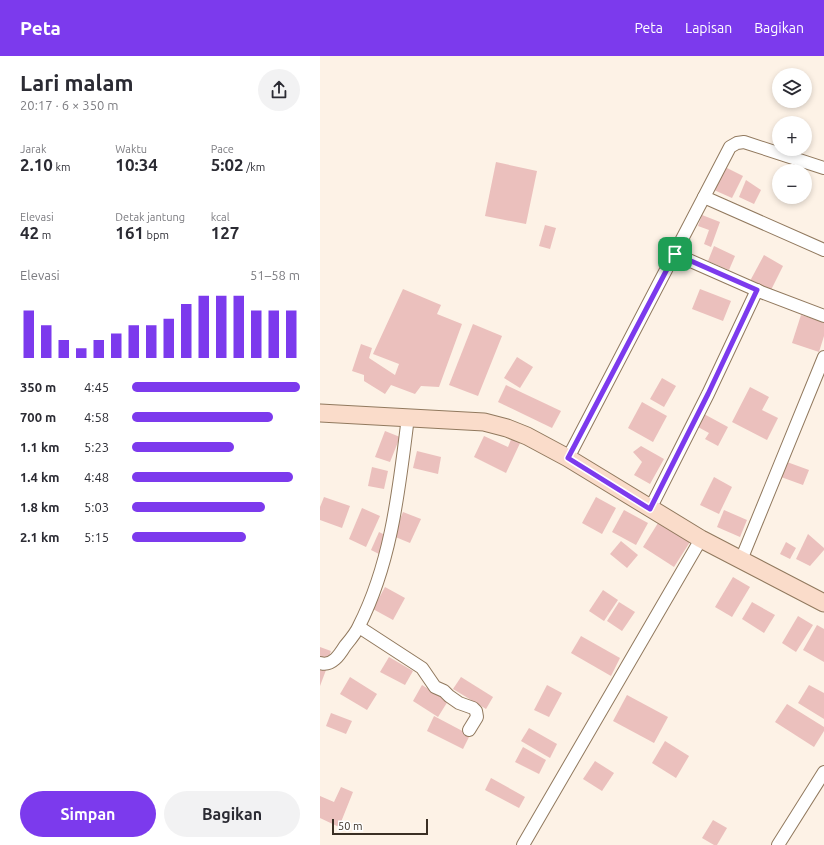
<!DOCTYPE html>
<html lang="id">
<head>
<meta charset="utf-8">
<style>
	:root { --surface:#fff; --page:#f2f2f3; --text:#2b2b33; --muted:#7c7c81; --accent:#7c3aed }
	body { margin:0; font-family:Ubuntu,sans-serif; background:var(--page); color:var(--text); height:100vh; display:flex; flex-direction:column; font-size:15px; white-space:nowrap }
	* { box-sizing:border-box; margin:0 }
	p { font-size:13px; color:var(--muted) }
	.icon { flex:none; width:22px; height:22px; fill:none; stroke:currentColor; stroke-width:2; stroke-linecap:round; stroke-linejoin:round }
	.map { position:relative; flex:1; overflow:hidden }
	.side { display:flex; flex-direction:column; background:var(--surface); width:320px }
	.side>* { flex:none }
	.controls { position:absolute; left:452px; top:12px; display:grid; gap:8px }
	.controls a { display:grid; place-items:center; width:40px; height:40px; border-radius:50%; background:var(--surface); box-shadow:0 2px 6px #0003; font-size:20px }
	.scale { position:absolute; left:12px; bottom:10px; width:96px; box-sizing:border-box; padding-left:4px; border:2px solid #3a2f24; border-top:0; font-size:11px; line-height:14px; white-space:nowrap; color:#3a2f24; -webkit-text-stroke:3px #fff; paint-order:stroke }
	.pin { position:absolute; display:grid; place-items:center; width:34px; height:34px; color:#fff; margin:-17px; border-radius:8px; box-shadow:0 2px 6px #0006 }
	.round { display:grid; place-items:center; flex:none; width:42px; height:42px; border-radius:21px; background:var(--page) }
	.head { display:flex; align-items:center; justify-content:space-between; height:68px; padding:0 20px }
	h1 { font-size:22px; font-weight:700; line-height:30px }
	.figures { display:grid; grid-template-columns:repeat(3,1fr); gap:6px; height:68px; padding:4px 20px }
	.figures div { display:grid; align-content:center }
	.figures b { font-size:17px; font-weight:700 }
	.figures small { font-size:11px; font-weight:400 }
	.figures p { font-size:11px }
	.chart { height:112px; padding:8px 20px }
	.chart p { display:flex; justify-content:space-between }
	.chart svg { width:100%; height:72px; margin-top:4px; stroke:var(--accent); stroke-width:6 }
	.action { display:flex; gap:8px; margin-top:auto; padding:8px 20px }
	.action a { flex:1; height:46px; border-radius:24px; background:var(--accent); color:#fff; font-size:16px; font-weight:700; line-height:46px; text-align:center }
	.action a+a { background:var(--page); color:var(--text) }
	ul { padding:0 20px; list-style:none; font-size:13px }
	li { display:grid; grid-template-columns:64px 48px 1fr; align-items:center; height:30px }
	li i { height:10px; border-radius:5px; background:var(--accent) }
	header { display:flex; align-items:center; gap:24px; box-sizing:border-box; height:56px; padding:0 20px; background:var(--accent); color:#fff }
	header strong { font-size:19px }
	nav { display:flex; gap:22px; margin-inline-start:auto; font-size:14px }
	main { display:flex; flex:1; min-height:0 }
	.map>svg:first-child { display:block }
	.building { fill:#ebc0bd }
	.lines { fill:none; stroke-linecap:round; stroke-linejoin:round }
	.street-casing { stroke:#91795e; stroke-width:14 }
	.secondary-casing { stroke:#91795e; stroke-width:19 }
	.street { stroke:#fff; stroke-width:12 }
	.secondary { stroke:#fadcca; stroke-width:17 }
	.route-casing { stroke:#fff; stroke-width:8 }
	.route { stroke:#7c3aed; stroke-width:5 }
</style>
</head>
<body>
<header>
<strong>Peta</strong>
<nav><a>Peta</a><a>Lapisan</a><a>Bagikan</a></nav>
</header>
<main>
<section class="side">
<div class="head"><div><h1>Lari malam</h1><p>20:17 · 6 × 350 m</p></div><a class="round"><svg class="icon" aria-label="share" viewBox="0 0 24 24"><path d="M12 15V3M7 8l5-5 5 5M5 13v7h14v-7"/></svg></a></div>
<div class="figures">
<div><p>Jarak</p><b>2.10<small> km</small></b></div>
<div><p>Waktu</p><b>10:34</b></div>
<div><p>Pace</p><b>5:02<small> /km</small></b></div>
</div>
<div class="figures">
<div><p>Elevasi</p><b>42<small> m</small></b></div>
<div><p>Detak jantung</p><b>161<small> bpm</small></b></div>
<div><p>kcal</p><b>127</b></div>
</div>
<div class="chart"><p><span>Elevasi</span>51–58 m</p>
<svg viewBox="0 0 160 44" preserveAspectRatio="none"><path d="M5 44V15M15 44V24M25 44V33M35 44V38M45 44V33M55 44V29M65 44V24M75 44V24M85 44V20M95 44V11M105 44V6M115 44V6M125 44V6M135 44V15M145 44V15M155 44V15"/></svg>
</div>
<ul>
<li><b>350 m</b>4:45<i style="width:100%"></i></li>
<li><b>700 m</b>4:58<i style="width:84%"></i></li>
<li><b>1.1 km</b>5:23<i style="width:61%"></i></li>
<li><b>1.4 km</b>4:48<i style="width:96%"></i></li>
<li><b>1.8 km</b>5:03<i style="width:79%"></i></li>
<li><b>2.1 km</b>5:15<i style="width:68%"></i></li>
</ul>
<div class="action"><a>Simpan</a><a>Bagikan</a></div>
</section>
<div class="map">
<svg width="504" height="789" viewBox="0 0 504 789">
	<rect width="100%" height="100%" fill="#fdf2e6"/>
	<g class="building">
		<polygon points="176,106 217,115 206,168 165,160"/>
		<polygon points="405,111 423,120 412,142 394,134"/>
		<polygon points="426,124 441,134 434,148 419,141"/>
		<polygon points="382,159 400,166 391,191 384,188 389,174 378,170"/>
		<polygon points="225,169 236,172 230,193 219,190"/>
		<polygon points="394,190 415,200 409,214 388,205"/>
		<polygon points="444,199 463,210 450,236 430,225"/>
		<polygon points="83,233 121,249 117,258 142,268 119,331 101,330 95,338 71,329 65,338 44,325 44,319 32,315 41,288 52,292 49,302 75,319 79,308 53,298"/>
		<polygon points="380,233 411,245 403,265 372,253"/>
		<polygon points="481,259 504,266 504,280 499,296 472,287"/>
		<polygon points="153,268 182,280 158,340 129,329"/>
		<polygon points="197,301 213,311 200,332 184,322"/>
		<polygon points="342,322 356,330 344,351 330,343"/>
		<polygon points="186,329 241,355 232,372 178,346"/>
		<polygon points="430,331 449,341 442,354 458,362 447,384 412,366"/>
		<polygon points="322,346 347,360 333,386 308,372"/>
		<polygon points="384,358 408,371 398,390 385,383 389,377 378,371"/>
		<polygon points="65,375 80,381 70,406 55,401"/>
		<polygon points="164,380 188,391 192,381 201,385 186,417 154,401"/>
		<polygon points="321,390 344,403 330,428 314,419 322,406 313,396"/>
		<polygon points="97,395 121,401 118,418 93,412"/>
		<polygon points="467,406 489,414 483,429 461,421"/>
		<polygon points="52,411 68,415 64,433 48,430"/>
		<polygon points="394,421 412,431 399,458 380,449"/>
		<polygon points="4,441 30,450 22,472 0,464 0,451"/>
		<polygon points="276,441 296,452 282,478 262,467"/>
		<polygon points="42,452 60,460 46,491 29,483"/>
		<polygon points="304,454 328,467 316,489 292,476"/>
		<polygon points="404,454 427,464 420,481 397,471"/>
		<polygon points="83,456 101,463 90,487 73,480"/>
		<polygon points="338,467 370,486 354,511 323,491"/>
		<polygon points="59,476 69,481 65,501 51,494"/>
		<polygon points="488,478 504,492 504,494 490,510 476,503"/>
		<polygon points="301,485 318,499 307,512 290,498"/>
		<polygon points="466,486 476,492 470,503 460,498"/>
		<polygon points="413,521 430,531 412,561 395,551"/>
		<polygon points="65,531 85,542 73,564 53,553"/>
		<polygon points="283,534 298,544 284,565 269,555"/>
		<polygon points="299,546 315,556 302,575 287,565"/>
		<polygon points="432,546 455,559 444,577 422,563"/>
		<polygon points="478,560 493,569 476,596 462,587"/>
		<polygon points="497,569 504,573 504,606 483,594"/>
		<polygon points="261,580 300,602 291,620 251,597"/>
		<polygon points="0,591 11,595 7,606 0,603"/>
		<polygon points="69,601 93,615 85,629 60,616"/>
		<polygon points="0,612 6,614 0,630"/>
		<polygon points="30,621 57,638 47,654 20,638"/>
		<polygon points="141,621 173,641 166,653 133,633"/>
		<polygon points="102,629 128,645 118,661 93,645"/>
		<polygon points="227,629 242,637 229,661 214,654"/>
		<polygon points="489,629 504,637 504,663 478,647"/>
		<polygon points="307,639 348,661 334,687 293,665"/>
		<polygon points="467,648 504,671 504,675 494,691 455,666"/>
		<polygon points="11,657 32,665 26,678 6,670"/>
		<polygon points="114,660 150,679 143,693 107,675"/>
		<polygon points="209,672 237,688 230,702 201,685"/>
		<polygon points="345,685 369,700 356,722 332,707"/>
		<polygon points="203,691 226,704 219,718 195,706"/>
		<polygon points="275,705 294,717 282,735 263,723"/>
		<polygon points="171,722 205,741 199,752 165,734"/>
		<polygon points="21,731 33,736 19,771 0,762 0,740 14,746"/>
		<polygon points="393,764 407,772 397,789 394,789 382,782"/>
	</g>
	<g class="lines">
		<defs>
			<g id="street">
				<polyline points="384,141 504,194"/>
				<polyline points="355,198 441,236 504,260"/>
				<polyline points="248,402 410,91 417,87 424,86 504,112"/>
				<polyline points="330,453 388,338 437,234"/>
				<polyline points="421,504 504,301"/>
				<polyline points="39,571 102,612 115,631 124,635 129,640 139,647 153,652 156,655 157,661 149,674"/>
				<path d="M0,607C12,611 20,598 25,590C30,584 36,577 39,570C72,505 79,432 88,361"/>
				<polyline points="203,789 381,483"/>
				<polyline points="458,789 504,716"/>
			</g>
			<polyline id="secondary" points="0,357 164,366 187,372 207,380 248,402 381,483 504,547"/>
		</defs>
		<use href="#street" class="street-casing"/>
		<use href="#secondary" class="secondary-casing"/>
		<use href="#street" class="street"/>
		<use href="#secondary" class="secondary"/>
	</g>
	<g class="lines">
		<defs>
			<polygon id="route" points="355,198 437,234 388,338 330,453 248,402"/>
		</defs>
		<use href="#route" class="route-casing"/>
		<use href="#route" class="route"/>
	</g>
</svg>
<div class="controls">
<a><svg class="icon" aria-label="layers" viewBox="0 0 24 24"><path d="M12 4l9 5-9 5-9-5zM3 14l9 5 9-5"/></svg></a>
<a>+</a>
<a>−</a>
</div>
<div class="scale">50 m</div>
<div class="pin" style="left:355px;top:198px;background:#1e9e55"><svg class="icon" aria-label="arrive" viewBox="0 0 24 24"><path d="M6 21V4h12l-3 4 3 4H6"/></svg></div>
</div>
</main>
</body>
</html>
